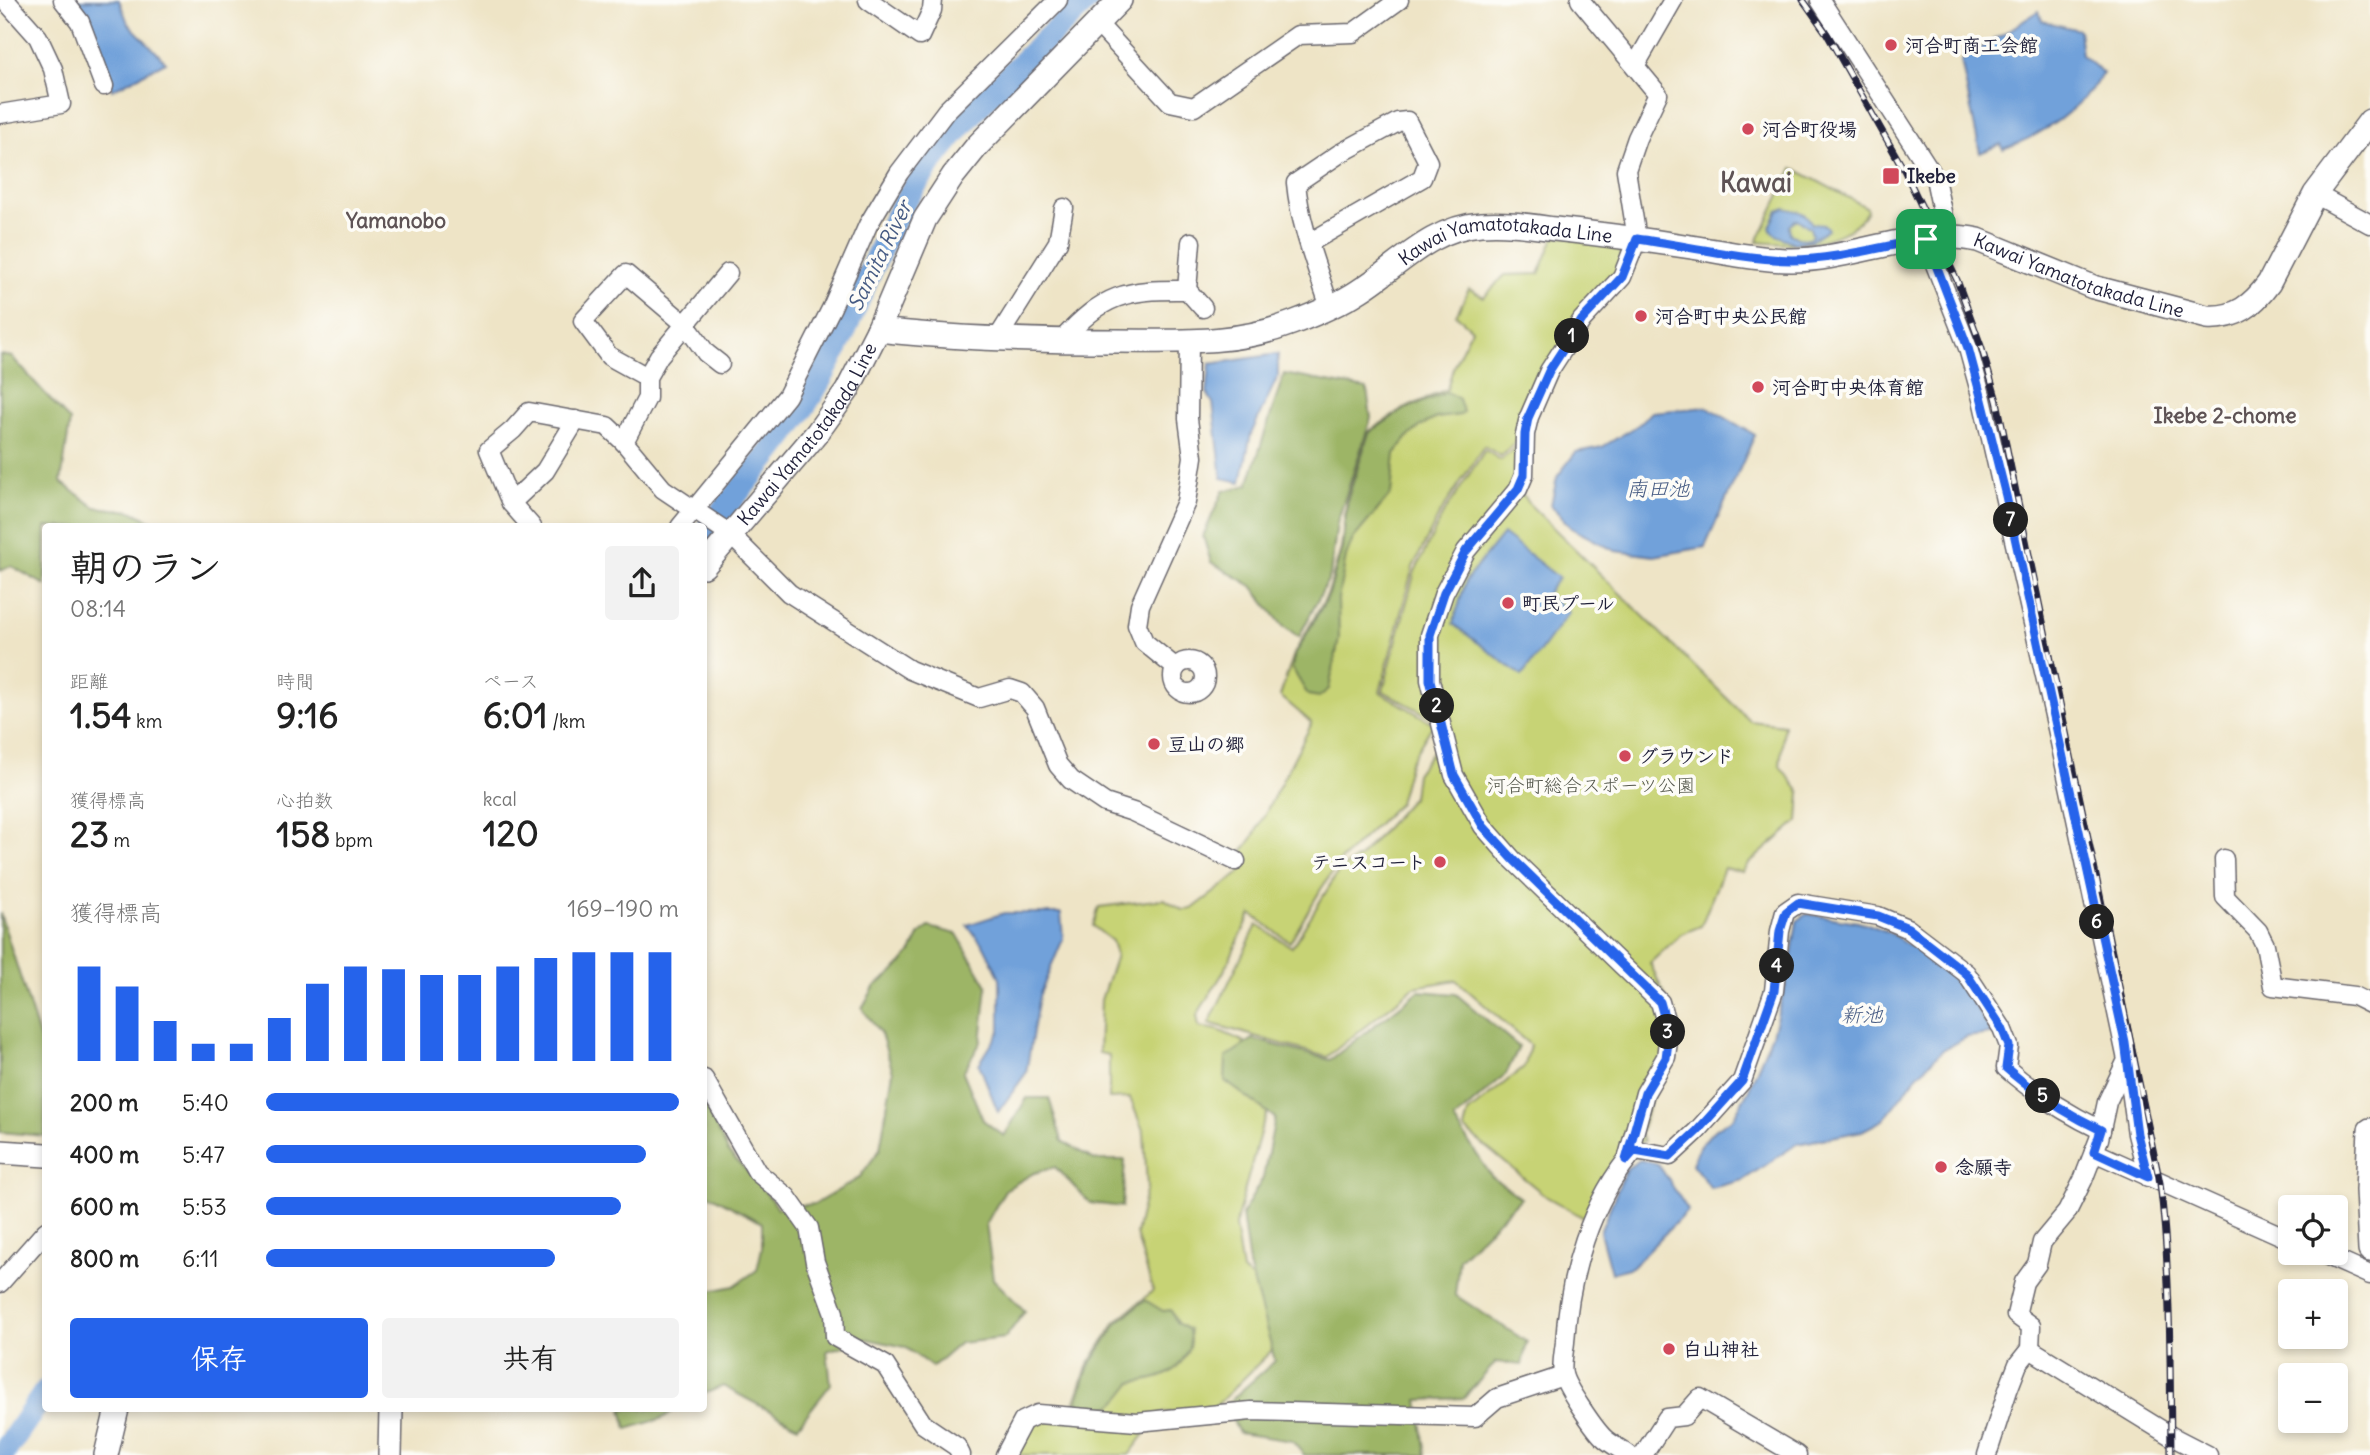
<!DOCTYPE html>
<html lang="ja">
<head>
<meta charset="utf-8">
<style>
	:root { --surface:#fff; --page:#f2f2f2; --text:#222; --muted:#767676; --accent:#2563eb }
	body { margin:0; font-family:Delius,"Klee One",sans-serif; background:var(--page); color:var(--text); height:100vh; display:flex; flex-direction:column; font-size:26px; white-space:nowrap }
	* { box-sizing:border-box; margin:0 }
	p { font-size:23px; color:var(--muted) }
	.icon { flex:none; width:38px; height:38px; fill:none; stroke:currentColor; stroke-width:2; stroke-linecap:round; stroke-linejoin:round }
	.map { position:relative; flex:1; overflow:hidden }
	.sheet { position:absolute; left:42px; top:523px; width:665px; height:889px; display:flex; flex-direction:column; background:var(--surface); border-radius:7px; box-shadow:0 4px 10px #0003 }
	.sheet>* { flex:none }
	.controls { position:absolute; left:2278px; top:1195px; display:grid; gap:14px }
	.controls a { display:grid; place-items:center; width:70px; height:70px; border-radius:7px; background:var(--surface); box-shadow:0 4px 10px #0003; font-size:35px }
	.pin { position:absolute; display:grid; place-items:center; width:60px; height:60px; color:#fff; margin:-30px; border-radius:14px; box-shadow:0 4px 10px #0006 }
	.km { position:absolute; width:35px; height:35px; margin:-18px; border-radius:50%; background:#222; color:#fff; font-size:19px; line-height:35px; text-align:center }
	.round { display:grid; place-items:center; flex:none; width:74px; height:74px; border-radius:7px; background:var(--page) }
	.headline { display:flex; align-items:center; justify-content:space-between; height:119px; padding:0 28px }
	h1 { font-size:38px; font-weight:800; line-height:52px }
	.figures { display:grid; grid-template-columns:repeat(3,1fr); gap:10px; height:119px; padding:7px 28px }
	.figures div { display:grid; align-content:center }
	.figures b { font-size:35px; font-weight:800 }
	.figures small { font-size:19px; font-weight:400 }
	.figures p { font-size:19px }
	.chart { height:196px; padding:14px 28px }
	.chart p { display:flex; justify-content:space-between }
	.chart svg { width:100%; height:126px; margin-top:7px; stroke:var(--accent); stroke-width:6 }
	.primary-button { display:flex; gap:14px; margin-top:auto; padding:14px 28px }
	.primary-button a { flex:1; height:80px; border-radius:7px; background:var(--accent); color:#fff; font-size:28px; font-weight:800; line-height:80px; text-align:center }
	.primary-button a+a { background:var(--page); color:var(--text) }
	ul { padding:0 28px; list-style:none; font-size:23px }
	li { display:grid; grid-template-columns:112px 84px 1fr; align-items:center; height:52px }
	li i { height:18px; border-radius:9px; background:var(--accent) }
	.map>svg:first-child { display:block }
	.green { fill:#c7d375; stroke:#747a58; stroke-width:2 }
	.forest { fill:#9db566; stroke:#606c50; stroke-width:2 }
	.water { fill:#71a1da; stroke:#4a628a; stroke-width:2; fill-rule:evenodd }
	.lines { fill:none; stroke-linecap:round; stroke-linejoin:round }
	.river { stroke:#71a1da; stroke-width:24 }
	.minor-casing { stroke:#69666c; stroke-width:21 }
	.major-casing { stroke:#69666c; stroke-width:26 }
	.minor { stroke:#fff; stroke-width:18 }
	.major { stroke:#fff; stroke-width:23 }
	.rail-casing { stroke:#22223b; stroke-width:7 }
	.rail { stroke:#fdfcf7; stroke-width:4.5; stroke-dasharray:13; stroke-linecap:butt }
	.route-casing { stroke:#fff; stroke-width:14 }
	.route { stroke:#2563eb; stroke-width:9 }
	.poi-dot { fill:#d1495b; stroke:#fdfcf7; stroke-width:2.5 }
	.labels { text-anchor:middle; stroke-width:7; stroke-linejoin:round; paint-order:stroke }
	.poi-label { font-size:19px; font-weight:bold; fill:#22223b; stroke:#fdfcf7; text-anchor:start }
	.street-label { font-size:19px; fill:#22223b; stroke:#fdfcf7 }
	.park-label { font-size:19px; fill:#54574c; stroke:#fdfcf7 }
	.neighbourhood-label { font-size:21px; font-weight:bold; fill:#5e5355; stroke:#fdfcf7 }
	.water-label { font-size:21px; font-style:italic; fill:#465b83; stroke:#fdfcf7 }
	.district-label { font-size:26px; font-weight:bold; fill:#5e5355; stroke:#fdfcf7 }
</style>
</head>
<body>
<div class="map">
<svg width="2370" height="1455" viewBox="0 0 2370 1455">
	<rect width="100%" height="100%" fill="#fdfcf7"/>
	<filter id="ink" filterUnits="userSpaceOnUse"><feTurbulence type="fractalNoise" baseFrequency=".0143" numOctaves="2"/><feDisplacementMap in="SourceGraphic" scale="14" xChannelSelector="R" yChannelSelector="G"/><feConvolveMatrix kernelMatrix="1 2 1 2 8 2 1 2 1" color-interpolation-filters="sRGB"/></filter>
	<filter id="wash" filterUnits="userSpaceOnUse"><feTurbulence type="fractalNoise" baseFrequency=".00686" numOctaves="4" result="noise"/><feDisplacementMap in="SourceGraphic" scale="28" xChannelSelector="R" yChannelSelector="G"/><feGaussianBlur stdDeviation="1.57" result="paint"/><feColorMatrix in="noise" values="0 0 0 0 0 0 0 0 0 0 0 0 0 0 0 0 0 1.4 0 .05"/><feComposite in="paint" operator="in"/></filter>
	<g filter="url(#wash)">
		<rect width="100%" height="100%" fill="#eee4c6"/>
		<g class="green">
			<path d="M1793,168L1866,207L1867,211C1846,246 1792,246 1757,242Z"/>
			<polygon points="1555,235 1607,242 1620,251 1622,266 1517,440 1501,456 1484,446 1439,515 1413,567 1380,692 1433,723 1433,718 1383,691 1415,571 1442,516 1485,450 1501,460 1518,445 1516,483 1527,502 1750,721 1784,725 1780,766 1800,792 1798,821 1747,865 1743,872 1724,868 1701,926 1681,934 1650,963 1667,1000 1679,1039 1675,1059 1654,1089 1640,1135 1644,1141 1621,1153 1586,1219 1547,1197 1464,1129 1468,1113 1525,1066 1530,1045 1456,980 1414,987 1327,1057 1209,1023 1257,925 1292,947 1340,869 1360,857 1413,797 1416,774 1439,742 1434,723 1410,762 1399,803 1340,861 1321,889 1290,942 1251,914 1223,973 1197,1015 1199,1027 1218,1030 1287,1061 1261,1129 1235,1226 1242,1271 1307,1315 1213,1409 1161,1413 1129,1455 1009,1455 1025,1424 1069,1419 1087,1367 1116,1321 1153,1291 1136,1234 1147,1187 1144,1133 1130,1098 1109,1099 1109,1055 1099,1053 1101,1000 1116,955 1112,941 1093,926 1099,907 1164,899 1183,910 1192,909 1240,873 1242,852 1253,837 1312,723 1280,696 1294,654 1328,593 1341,549 1347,499 1368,432 1402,410 1447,389 1454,365 1472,329 1456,315 1469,289 1484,297 1505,275 1539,274"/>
		</g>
		<g class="forest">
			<polygon points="0,355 12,357 70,421 61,482 95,507 131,511 164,527 46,527 45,585 11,566 0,571"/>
			<polygon points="1284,374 1367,389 1371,418 1337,523 1330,576 1299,637 1283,626 1252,586 1211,562 1203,536 1223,491 1248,485"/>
			<polygon points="1447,392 1459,399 1463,412 1460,415 1437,418 1422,425 1408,437 1395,454 1391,494 1353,539 1346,557 1338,599 1339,639 1329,689 1319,697 1308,695 1292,668 1295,655 1329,594 1342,548 1348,498 1369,433 1403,410"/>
			<polygon points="0,913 45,1055 45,1136 0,1132"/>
			<polygon points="929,927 957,934 987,986 981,1042 963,1072 983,1120 1004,1136 1027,1098 1049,1098 1062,1141 1095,1160 1125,1160 1122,1207 1090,1203 1055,1167 1034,1173 1005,1190 986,1224 993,1279 1025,1311 1005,1338 960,1343 932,1367 905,1347 867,1339 827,1351 831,1384 798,1426 723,1386 704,1394 704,1292 734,1286 757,1270 762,1248 762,1223 704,1192 704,1103 729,1153 753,1177 778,1208 815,1204 859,1178 880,1149 893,1072 881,1034 862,1008 875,986 895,971 911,952 920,934"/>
			<polygon points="1419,991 1456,994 1519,1047 1506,1074 1454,1120 1492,1177 1521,1198 1459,1259 1455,1295 1527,1342 1522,1365 1496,1362 1464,1398 1418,1400 1426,1455 1304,1455 1292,1441 1239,1433 1225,1405 1275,1361 1249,1265 1242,1214 1263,1178 1275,1118 1225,1081 1226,1057 1253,1039 1330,1060"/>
			<path d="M1145,1300L1163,1311L1171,1310L1177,1323L1189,1330C1191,1341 1190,1346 1185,1356C1173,1378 1155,1379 1132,1383C1110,1412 1111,1410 1075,1410L1088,1368L1118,1322Z"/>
			<polygon points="622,1409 676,1409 663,1418 627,1429"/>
		</g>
		<g class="water">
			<polygon points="76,0 119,0 128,23 166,62 112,90 97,38"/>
			<path d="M2039,11L2042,21L2079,30L2082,55L2103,73C2080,110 2043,135 2003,149L2001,144L1980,153L1961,61Z"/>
			<path d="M1785,208C1798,212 1805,210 1812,224L1825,225L1828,229L1811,240L1794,243C1785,238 1771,236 1770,226L1778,211ZM1795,220H1799L1810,228L1812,235L1809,239L1798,238L1790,234L1789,226Z"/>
			<polygon points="1278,354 1278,376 1251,434 1241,482 1222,478 1213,403 1207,393 1210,364"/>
			<polygon points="1707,407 1755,435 1705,547 1654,556 1615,551 1571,528 1551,505 1557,477 1576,452 1602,447 1637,426 1652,412"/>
			<polygon points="1503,534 1559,578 1546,594 1569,612 1522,676 1453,624 1466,580"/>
			<polygon points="1004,913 1061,913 1063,939 1039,996 1026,1073 998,1112 979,1064 1000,1031 1000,978 984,946 967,925"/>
			<polygon points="1807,914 1865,923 1888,932 1927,956 1966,990 1991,1034 1967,1037 1944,1049 1917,1076 1883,1120 1862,1131 1797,1144 1743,1180 1711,1188 1692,1164 1699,1147 1713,1131 1733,1118 1748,1091 1772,1034 1789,973 1797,921"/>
			<polygon points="1640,1160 1658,1164 1688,1210 1632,1267 1611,1273 1600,1232 1626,1169"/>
		</g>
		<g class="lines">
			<g class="river">
				<path d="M704,535C743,483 790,435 821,378C856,316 875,246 914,187C960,116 1027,59 1087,0"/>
				<polyline points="2,1455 46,1391"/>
			</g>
		</g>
	</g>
	<g filter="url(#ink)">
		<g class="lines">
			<defs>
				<g id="minor">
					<polyline points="63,0 80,22 104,86"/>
					<polyline points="868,0 920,36 932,10 933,0"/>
					<polyline points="1580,0 1658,94 1637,138 1626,170 1637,239 1622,277 1582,320 1549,371 1529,417 1525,434 1524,475 1518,489 1466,551 1444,593 1430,635 1430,680 1454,775 1483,826 1512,859 1660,1002 1669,1033 1666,1057 1645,1093 1627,1160"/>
					<polyline points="1820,0 1935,178 1947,236"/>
					<polyline points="1098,24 1170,102 1194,107 1298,35 1353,33 1399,0"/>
					<polyline points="1635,66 1673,0"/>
					<polyline points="0,114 61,104 53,69 38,37 5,0"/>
					<polyline points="2315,194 2370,224"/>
					<polyline points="1925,239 1968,348 1982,399 2058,733 2127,1060 2107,1102 2099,1139 2083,1180 2067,1212 2042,1242 2037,1264 2024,1282 2016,1315 2031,1326 2030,1349 2018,1364 2008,1390 1987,1455"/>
					<path d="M1309,243L1422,178L1428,162L1407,121L1398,122L1339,154L1296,183C1300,226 1317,267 1330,308"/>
					<polyline points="728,273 659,356 647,377 647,398 624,442 663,489 730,534 789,593 910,670 979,698 1010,689 1022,693 1035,708 1058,765 1071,780 1105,803 1133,812 1236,861"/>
					<polyline points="1187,290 1203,308"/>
					<polyline points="997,339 1058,242 1064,208"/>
					<path d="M1061,341C1104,294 1125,289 1187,290L1191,242"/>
					<polyline points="647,377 609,356 583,321 626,274 686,325 706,353 720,364"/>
					<polyline points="511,503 545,471 576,420"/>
					<polyline points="532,527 511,503 489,450 513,430 529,412 607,426 624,442"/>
					<polyline points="680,527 787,396 832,307 868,225 899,173 946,111 1058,0"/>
					<circle cx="1189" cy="677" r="16"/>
					<polyline points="1176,668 1144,642 1137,625 1140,605 1186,502 1193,457 1188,419 1189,341"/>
					<polyline points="2224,859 2225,897 2258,931 2265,945 2273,986 2354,996 2370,1004"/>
					<polyline points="2127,1060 2137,1134 2148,1177"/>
					<polyline points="704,1079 757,1172 787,1197 809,1228 815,1262 834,1313 835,1337 885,1365 923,1424 957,1447 961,1455"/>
					<polyline points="2094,1152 2291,1240"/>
					<polyline points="2321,1253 2370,1275"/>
					<polyline points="0,1283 46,1231"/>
					<polyline points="2030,1349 2171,1436 2208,1455"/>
					<polyline points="1005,1455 1023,1421 1038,1414 1137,1422 1251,1411 1475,1417 1497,1398 1563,1376"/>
					<path d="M1629,1455C1621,1449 1610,1444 1603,1437C1594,1428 1565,1386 1563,1374C1561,1365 1564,1352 1565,1342C1569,1275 1590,1201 1635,1150L1670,1156L1697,1131L1742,1081L1774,991L1780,931L1785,912L1798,903L1878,916L1907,928L1966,973L2002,1028L2009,1046L2006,1068C2034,1093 2066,1113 2101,1130"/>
					<polyline points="1643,1455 1667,1418 1684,1416 1700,1398 1797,1455"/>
				</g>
				<g id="major">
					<path id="s1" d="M878,330C958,339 1038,341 1117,341C1176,341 1236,345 1292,323C1316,314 1338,305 1359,291C1399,266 1430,228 1481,224C1506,222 1531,226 1555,229C1601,234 1646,240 1691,247C1724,252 1758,260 1792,260C1854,260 1917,226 1978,240L2093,287L2207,317C2236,319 2253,305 2269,283L2315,194L2370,121"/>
					<path id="s2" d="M704,566L817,433L847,391L878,330L925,219L953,176L978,145L1120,0"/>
					<polyline points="2370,1130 2367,1190 2370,1250"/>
					<polyline points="0,1152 46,1155"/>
					<polyline points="106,1455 117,1409"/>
					<polyline points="390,1455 391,1409"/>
				</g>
			</defs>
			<use href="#minor" class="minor-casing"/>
			<use href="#major" class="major-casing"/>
			<use href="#minor" class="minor"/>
			<use href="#major" class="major"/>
			<defs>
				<path id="rail" d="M1803,0L1827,34L1904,170L1957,280L1981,346L1997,401L2160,1183C2171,1273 2170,1365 2171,1455"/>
			</defs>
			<use href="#rail" class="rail-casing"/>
			<use href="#rail" class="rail"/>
		</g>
	</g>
	<g class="lines" filter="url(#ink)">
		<defs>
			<path id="route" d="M1637,239C1688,246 1741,259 1792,260C1836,260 1882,246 1926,239L1968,348L1982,400L2006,496L2125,1042L2137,1134L2148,1177L2094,1152L2101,1130C2066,1113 2034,1093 2006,1068L2009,1046L2002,1028L1966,973L1908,928L1878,916L1798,903L1786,912L1780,931L1774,991L1742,1081L1697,1131L1670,1156L1635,1150L1626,1160L1645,1093L1666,1058L1669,1034L1660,1002L1513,859L1483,826L1454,775L1430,680V635L1444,593L1466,551L1518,489L1524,475L1525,434L1528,418L1549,371L1582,320L1622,277Z"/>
		</defs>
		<use href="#route" class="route-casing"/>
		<use href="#route" class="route"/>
	</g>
	<g class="poi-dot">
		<circle cx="1891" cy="45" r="7"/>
		<circle cx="1748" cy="129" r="7"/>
		<rect x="1882" y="167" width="18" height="18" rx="3.5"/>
		<circle cx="1641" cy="316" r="7"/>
		<circle cx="1758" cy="387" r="7"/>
		<circle cx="1508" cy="603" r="7"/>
		<circle cx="1154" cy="744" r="7"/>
		<circle cx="1625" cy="756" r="7"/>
		<circle cx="1440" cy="862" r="7"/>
		<circle cx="1941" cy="1167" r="7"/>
		<circle cx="1669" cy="1349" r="7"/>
	</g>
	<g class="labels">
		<g class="poi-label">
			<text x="1905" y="52">河合町商工会館</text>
			<text x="1762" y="136">河合町役場</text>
			<text x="1907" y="183">Ikebe</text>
			<text x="1655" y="323">河合町中央公民館</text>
			<text x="1772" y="394">河合町中央体育館</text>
			<text x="1522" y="610">町民プール</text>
			<text x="1168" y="751">豆山の郷</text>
			<text x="1639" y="763">グラウンド</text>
			<text x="1426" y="869" text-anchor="end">テニスコート</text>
			<text x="1955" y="1174">念願寺</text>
			<text x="1683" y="1356">白山神社</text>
		</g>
		<g class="street-label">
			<text dy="7" stroke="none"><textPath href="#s1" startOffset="653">Kawai Yamatotakada Line</textPath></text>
			<text dy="7" stroke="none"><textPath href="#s1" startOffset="1241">Kawai Yamatotakada Line</textPath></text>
			<text dy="7" stroke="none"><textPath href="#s2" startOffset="168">Kawai Yamatotakada Line</textPath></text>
		</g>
		<g class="park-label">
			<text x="1591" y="792">河合町総合スポーツ公園</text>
		</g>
		<g class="neighbourhood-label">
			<text x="396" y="228">Yamanobo</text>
			<text x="2225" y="423">Ikebe 2-chome</text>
		</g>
		<g class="water-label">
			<text transform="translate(880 256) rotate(-64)" y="7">Samita River</text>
			<text x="1658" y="496">南田池</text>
			<text x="1862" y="1022">新池</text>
		</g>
		<g class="district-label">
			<text x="1756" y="192">Kawai</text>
		</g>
	</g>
</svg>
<div class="controls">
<a><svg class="icon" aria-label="locate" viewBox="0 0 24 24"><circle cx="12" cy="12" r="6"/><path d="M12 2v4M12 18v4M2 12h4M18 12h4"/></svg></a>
<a>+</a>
<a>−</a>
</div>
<div class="pin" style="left:1926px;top:239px;background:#1e9e55"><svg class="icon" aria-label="arrive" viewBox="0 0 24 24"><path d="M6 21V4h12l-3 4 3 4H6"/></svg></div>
<b class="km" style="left:1572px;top:336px">1</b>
<b class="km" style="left:1437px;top:706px">2</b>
<b class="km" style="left:1668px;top:1032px">3</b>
<b class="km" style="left:1777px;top:966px">4</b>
<b class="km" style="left:2043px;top:1096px">5</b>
<b class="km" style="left:2097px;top:922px">6</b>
<b class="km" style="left:2011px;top:520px">7</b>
<section class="sheet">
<div class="headline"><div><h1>朝のラン</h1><p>08:14</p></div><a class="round"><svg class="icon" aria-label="share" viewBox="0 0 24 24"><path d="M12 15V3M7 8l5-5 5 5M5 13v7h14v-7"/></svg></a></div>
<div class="figures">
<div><p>距離</p><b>1.54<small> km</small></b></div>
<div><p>時間</p><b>9:16</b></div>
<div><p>ペース</p><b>6:01<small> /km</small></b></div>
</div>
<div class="figures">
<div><p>獲得標高</p><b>23<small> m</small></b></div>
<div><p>心拍数</p><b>158<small> bpm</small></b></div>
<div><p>kcal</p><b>120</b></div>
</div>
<div class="chart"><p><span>獲得標高</span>169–190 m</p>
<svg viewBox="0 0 160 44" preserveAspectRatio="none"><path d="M5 44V11M15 44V18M25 44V30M35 44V38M45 44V38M55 44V29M65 44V17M75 44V11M85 44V12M95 44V14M105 44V14M115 44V11M125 44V8M135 44V6M145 44V6M155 44V6"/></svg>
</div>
<ul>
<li><b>200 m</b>5:40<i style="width:100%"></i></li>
<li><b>400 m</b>5:47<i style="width:92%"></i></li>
<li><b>600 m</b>5:53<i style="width:86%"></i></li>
<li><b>800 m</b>6:11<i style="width:70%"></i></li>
</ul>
<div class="primary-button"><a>保存</a><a>共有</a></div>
</section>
</div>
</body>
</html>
